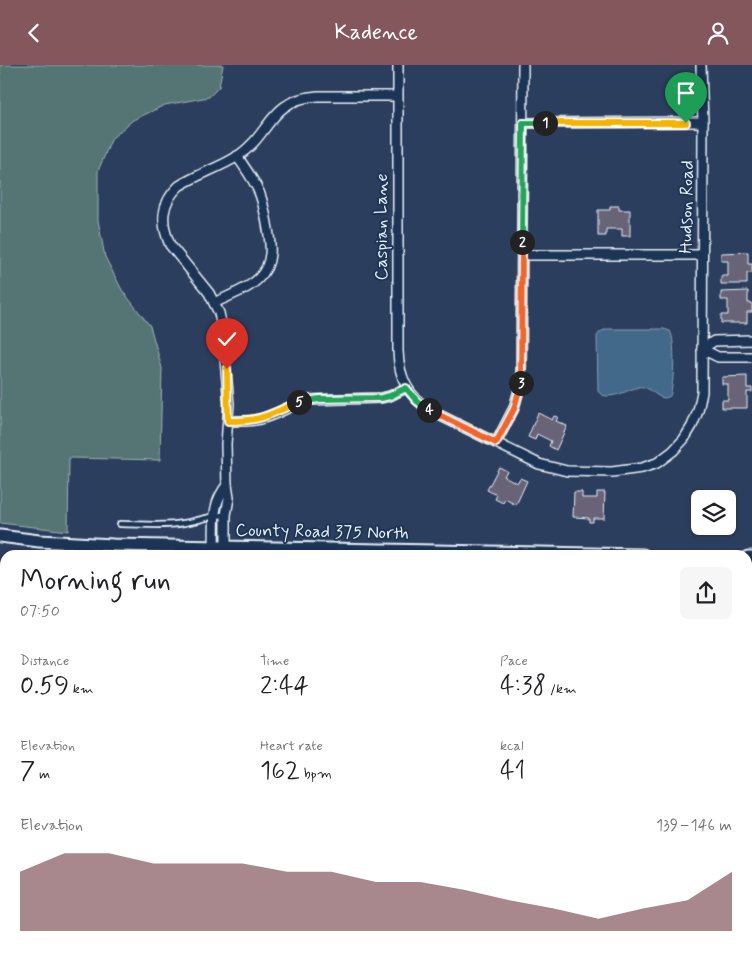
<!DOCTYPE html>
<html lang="en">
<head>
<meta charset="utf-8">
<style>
	:root { --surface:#fff; --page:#f6f6f6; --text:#202124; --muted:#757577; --accent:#84575d }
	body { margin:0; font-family:Mynerve,sans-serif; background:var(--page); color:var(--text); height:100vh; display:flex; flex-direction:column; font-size:19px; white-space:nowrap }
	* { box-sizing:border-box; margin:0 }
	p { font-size:16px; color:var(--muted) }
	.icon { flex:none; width:28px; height:28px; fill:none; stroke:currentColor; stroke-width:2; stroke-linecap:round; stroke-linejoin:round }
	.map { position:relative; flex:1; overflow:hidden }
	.drawer { position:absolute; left:0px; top:485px; width:752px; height:405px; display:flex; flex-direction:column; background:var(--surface); border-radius:15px 15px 0 0; box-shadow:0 1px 4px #0004 }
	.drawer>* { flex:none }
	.controls { position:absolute; left:691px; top:425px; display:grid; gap:10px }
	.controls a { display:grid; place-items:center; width:45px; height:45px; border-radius:8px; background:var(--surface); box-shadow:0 1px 4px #0004; font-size:25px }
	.pin { position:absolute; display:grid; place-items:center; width:42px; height:42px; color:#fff; margin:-51px -21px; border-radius:50% 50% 50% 0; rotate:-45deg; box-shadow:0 0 5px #0007 }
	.pin .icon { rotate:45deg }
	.km { position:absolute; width:25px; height:25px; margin:-12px; border-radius:50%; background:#222; color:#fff; font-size:14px; line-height:25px; text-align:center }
	.round { display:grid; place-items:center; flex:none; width:52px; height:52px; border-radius:8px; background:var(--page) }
	.headline { display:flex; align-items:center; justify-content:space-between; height:85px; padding:0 20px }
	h1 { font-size:28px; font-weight:600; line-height:38px }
	.metrics { display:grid; grid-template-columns:repeat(3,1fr); gap:8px; height:85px; padding:5px 20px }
	.metrics div { display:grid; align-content:center }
	.metrics b { font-size:25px; font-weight:600 }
	.metrics small { font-size:14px; font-weight:400 }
	.metrics p { font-size:14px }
	.chart { height:140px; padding:10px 20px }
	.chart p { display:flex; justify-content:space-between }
	.chart svg { width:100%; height:90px; margin-top:5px; fill:var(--accent); opacity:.7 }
	header { display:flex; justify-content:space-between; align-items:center; height:65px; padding:0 20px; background:var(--accent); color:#fff; font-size:22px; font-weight:600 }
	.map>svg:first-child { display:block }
	.green { fill:#557574; stroke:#9eb3b6 }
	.water { fill:#43698a; stroke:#859fb6 }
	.building { fill:#686376; stroke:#e8f1f8 }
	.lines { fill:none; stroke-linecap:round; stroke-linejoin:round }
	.service-casing { stroke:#e8f1f8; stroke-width:8 }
	.minor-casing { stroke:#e8f1f8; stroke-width:12 }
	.tertiary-casing { stroke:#e8f1f8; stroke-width:15 }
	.primary-casing { stroke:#e8f1f8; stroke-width:19 }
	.service { stroke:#1d3557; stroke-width:4.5 }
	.minor { stroke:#1d3557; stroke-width:9 }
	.tertiary { stroke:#1d3557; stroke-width:11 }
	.primary { stroke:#1d3557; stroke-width:15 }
	.rail-casing { stroke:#e8f1f8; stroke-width:5 }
	.rail { stroke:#1d3557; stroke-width:3; stroke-dasharray:9; stroke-linecap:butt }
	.split-1-casing { stroke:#fff; stroke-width:10 }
	.split-2-casing { stroke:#fff; stroke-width:10 }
	.split-3-casing { stroke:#fff; stroke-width:10 }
	.split-4-casing { stroke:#fff; stroke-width:10 }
	.split-5-casing { stroke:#fff; stroke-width:10 }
	.split-6-casing { stroke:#fff; stroke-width:10 }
	.split-1 { stroke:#f5b400; stroke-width:6 }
	.split-2 { stroke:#22a559; stroke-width:6 }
	.split-3 { stroke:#f0652b; stroke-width:6 }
	.split-4 { stroke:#f0652b; stroke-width:6 }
	.split-5 { stroke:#22a559; stroke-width:6 }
	.split-6 { stroke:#f5b400; stroke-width:6 }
	.labels { text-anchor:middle; stroke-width:4; stroke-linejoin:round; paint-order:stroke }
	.street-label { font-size:18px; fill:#e8f1f8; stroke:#1d3557 }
</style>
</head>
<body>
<header><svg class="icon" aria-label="back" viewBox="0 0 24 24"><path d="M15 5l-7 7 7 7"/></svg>Kadence<svg class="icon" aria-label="person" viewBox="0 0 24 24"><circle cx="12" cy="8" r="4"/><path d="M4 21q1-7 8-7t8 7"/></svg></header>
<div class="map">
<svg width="752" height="890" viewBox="0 0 752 890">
	<rect width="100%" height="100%" fill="#2c3e5d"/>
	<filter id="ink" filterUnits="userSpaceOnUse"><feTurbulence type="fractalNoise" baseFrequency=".02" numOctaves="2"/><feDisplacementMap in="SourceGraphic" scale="10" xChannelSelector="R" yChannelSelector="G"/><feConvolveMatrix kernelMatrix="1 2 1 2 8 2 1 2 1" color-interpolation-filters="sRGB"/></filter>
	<g filter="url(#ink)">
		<g class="green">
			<polygon points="0,0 223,0 219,22 209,32 165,40 133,55 112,73 98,106 98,155 105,192 122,225 150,261 162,303 160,395 69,393 68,466 0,458"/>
			<rect x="748" y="502" width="4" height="73"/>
			<polygon points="0,855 5,862 5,885 22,885 26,890 0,890"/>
			<polygon points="74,885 223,885 238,890 77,890"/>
			<rect x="526" y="885" width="106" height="5"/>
		</g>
		<path class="water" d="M607,264H664L670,266C676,275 674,320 670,331C658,339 651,319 638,322C628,325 605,338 598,326L597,271L600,267Z"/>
		<g class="building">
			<polygon points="610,141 619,141 619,145 630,145 630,171 622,171 622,164 606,164 606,171 598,171 598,145 610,145"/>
			<polygon points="748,187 748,199 752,199 752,208 747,208 747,219 721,219 721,211 728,211 728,196 721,196 721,188"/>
			<polygon points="748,226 748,238 752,238 752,247 747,247 747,258 721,258 721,250 728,250 728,235 721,235 721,227"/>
			<polygon points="747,311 747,323 752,323 752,327 747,327 747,343 722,343 722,335 728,335 728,319 722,319 722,312"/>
			<polygon points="538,348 552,355 554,351 558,352 556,356 567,361 556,385 549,381 551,376 537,369 535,375 528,372"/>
			<polygon points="499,402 507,406 504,411 517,418 520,413 527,416 516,440 505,434 503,438 495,434 497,430 487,425"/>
			<polygon points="574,427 582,427 582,433 597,433 597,427 605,427 604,453 593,453 593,457 589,457 589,453 573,452"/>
		</g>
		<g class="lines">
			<defs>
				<path id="service" d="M120,459C141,459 163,462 184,458C199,456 211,450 226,450"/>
				<g id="minor">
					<path d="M398,0V286C399,313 408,331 431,346L539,399L567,406L612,407L642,403L657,398L673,386L684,374L692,361L698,346L702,327L703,57L701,0"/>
					<polyline points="523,58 703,57"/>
					<polyline points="522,190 701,190"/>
					<path d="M214,238C228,231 247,225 258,214C276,197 270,175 266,153C264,145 263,136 259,127C254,115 245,103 237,91"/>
					<polyline points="702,284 714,276 752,275"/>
					<polyline points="702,284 718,292 752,292"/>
					<path d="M228,356C239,356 250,357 260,354C277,350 292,339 309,335L381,333L390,331L406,323"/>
					<polyline points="496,378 514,343 521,318 523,0"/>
					<path d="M214,481C215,457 211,440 227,420"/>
					<path d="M226,481V450L229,433L227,420L226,379L229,339L222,262L219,248L209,228L170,180C160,157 161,138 179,121C198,109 219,103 238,91C271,69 269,34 318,31H397"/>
				</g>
				<g id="tertiary">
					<polyline points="0,471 39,476 113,480 643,490"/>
					<polyline points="748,492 752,492"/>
				</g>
				<g id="primary">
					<polyline points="0,748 5,760"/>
					<polyline points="60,885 62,890"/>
				</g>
			</defs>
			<use href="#service" class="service-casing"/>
			<use href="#minor" class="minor-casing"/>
			<use href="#tertiary" class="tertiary-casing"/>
			<use href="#primary" class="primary-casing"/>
			<use href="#service" class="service"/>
			<use href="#minor" class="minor"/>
			<use href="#tertiary" class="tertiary"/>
			<use href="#primary" class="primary"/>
			<defs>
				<g id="rail">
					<polyline points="0,799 5,801"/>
					<polyline points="255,885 268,890"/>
				</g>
			</defs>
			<use href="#rail" class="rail-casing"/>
			<use href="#rail" class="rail"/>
		</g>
	</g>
	<g class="lines" filter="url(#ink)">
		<defs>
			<polyline id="split-1" points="545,58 686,58"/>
			<polyline id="split-2" points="522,177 523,58 545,58"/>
			<polyline id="split-3" points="521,318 522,177"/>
			<polyline id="split-4" points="429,345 496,378 514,344 521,318"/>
			<polyline id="split-5" points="299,337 320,334 381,333 390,331 406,323 417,336 429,345"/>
			<path id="split-6" d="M227,304L228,356C261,357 270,349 299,337"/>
		</defs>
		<use href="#split-1" class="split-1-casing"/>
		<use href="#split-2" class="split-2-casing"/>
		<use href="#split-3" class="split-3-casing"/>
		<use href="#split-4" class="split-4-casing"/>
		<use href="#split-5" class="split-5-casing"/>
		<use href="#split-6" class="split-6-casing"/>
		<use href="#split-1" class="split-1"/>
		<use href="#split-2" class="split-2"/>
		<use href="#split-3" class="split-3"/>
		<use href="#split-4" class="split-4"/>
		<use href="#split-5" class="split-5"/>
		<use href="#split-6" class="split-6"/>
	</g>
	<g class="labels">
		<g class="street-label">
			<text transform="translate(686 142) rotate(-89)" y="6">Hudson Road</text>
			<text transform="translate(381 162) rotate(-90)" y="6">Caspian Lane</text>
			<text transform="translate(322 466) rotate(1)" y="6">County Road 375 North</text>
		</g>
	</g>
</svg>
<div class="controls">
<a><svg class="icon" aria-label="layers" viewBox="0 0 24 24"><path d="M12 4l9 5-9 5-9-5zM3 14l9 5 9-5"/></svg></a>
</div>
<div class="pin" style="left:686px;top:58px;background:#1e9e55"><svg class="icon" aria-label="arrive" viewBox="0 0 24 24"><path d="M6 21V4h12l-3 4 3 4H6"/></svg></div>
<div class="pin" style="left:227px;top:304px;background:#d93025"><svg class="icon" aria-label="check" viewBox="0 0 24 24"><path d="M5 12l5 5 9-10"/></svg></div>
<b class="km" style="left:545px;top:58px">1</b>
<b class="km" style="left:522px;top:177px">2</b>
<b class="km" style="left:521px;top:318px">3</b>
<b class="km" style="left:429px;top:345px">4</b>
<b class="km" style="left:299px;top:337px">5</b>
<section class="drawer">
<div class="headline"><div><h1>Morning run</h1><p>07:50</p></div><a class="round"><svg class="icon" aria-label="share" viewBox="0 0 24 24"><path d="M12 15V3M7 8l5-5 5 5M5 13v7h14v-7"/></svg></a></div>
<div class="metrics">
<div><p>Distance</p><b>0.59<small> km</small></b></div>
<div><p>Time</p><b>2:44</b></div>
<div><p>Pace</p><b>4:38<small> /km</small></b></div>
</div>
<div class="metrics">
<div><p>Elevation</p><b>7<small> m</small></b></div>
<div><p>Heart rate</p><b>162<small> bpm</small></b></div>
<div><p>kcal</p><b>41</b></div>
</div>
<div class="chart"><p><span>Elevation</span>139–146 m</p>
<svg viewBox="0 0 160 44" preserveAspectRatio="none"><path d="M0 44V15L10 6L20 6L30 11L40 11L50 11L60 15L70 15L80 20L90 20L100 24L110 29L120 33L130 38L140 33L150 29L160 15V44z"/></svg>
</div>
</section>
</div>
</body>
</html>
